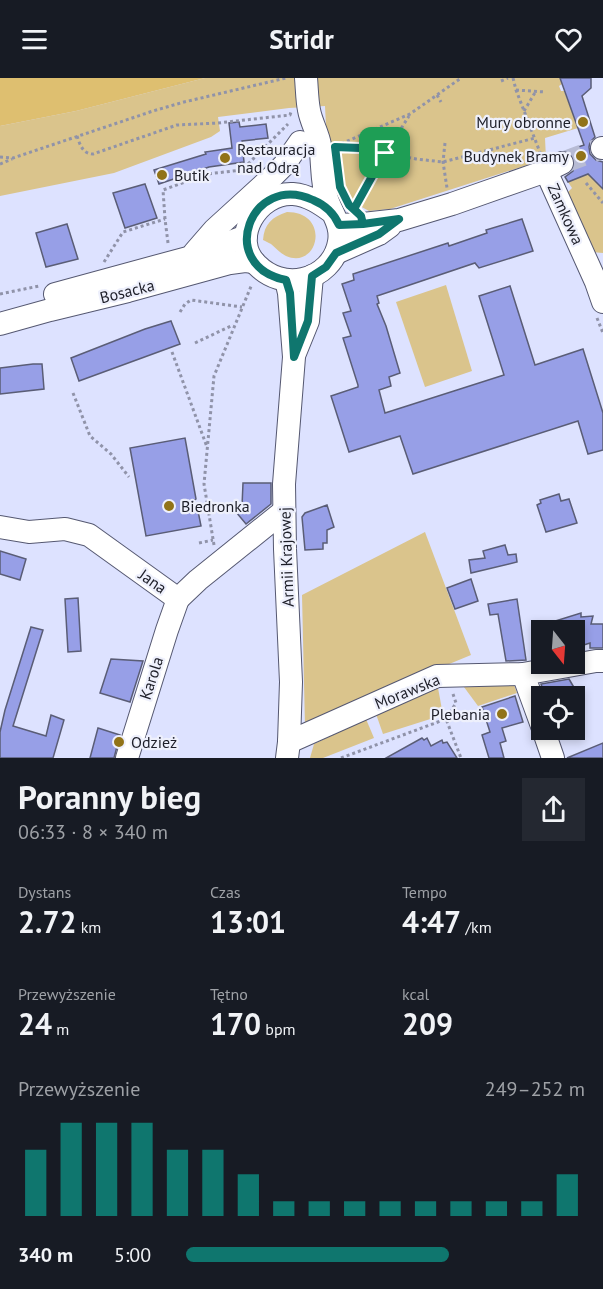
<!DOCTYPE html>
<html lang="pl">
<head>
<meta charset="utf-8">
<style>
	:root { --surface:#171b24; --page:#242831; --text:#f1f3f6; --muted:#9ea1a6; --accent:#0f766e }
	body { margin:0; font-family:"PT Sans",sans-serif; background:var(--page); color:var(--text); height:100vh; display:flex; flex-direction:column; font-size:22px; white-space:nowrap }
	* { box-sizing:border-box; margin:0 }
	p { font-size:20px; color:var(--muted) }
	.icon { flex:none; width:33px; height:33px; fill:none; stroke:currentColor; stroke-width:2; stroke-linecap:round; stroke-linejoin:round }
	.map { position:relative; height:680px; overflow:hidden }
	.drawer { display:flex; flex-direction:column; background:var(--surface); flex:1 }
	.drawer>* { flex:none }
	.needle { width:39px; rotate:163deg }
	.fabs { position:absolute; left:531px; top:542px; display:grid; gap:12px }
	.fabs a { display:grid; place-items:center; width:54px; height:54px; border-radius:0px; background:var(--surface); box-shadow:0 3px 9px #0003; font-size:30px }
	.pin { position:absolute; display:grid; place-items:center; width:51px; height:51px; color:#fff; margin:-26px; border-radius:12px; box-shadow:0 3px 9px #0006 }
	.round { display:grid; place-items:center; flex:none; width:63px; height:63px; border-radius:0px; background:var(--page) }
	.summary { display:flex; align-items:center; justify-content:space-between; height:102px; padding:0 18px }
	h1 { font-size:33px; font-weight:700; line-height:45px }
	.metrics { display:grid; grid-template-columns:repeat(3,1fr); gap:9px; height:102px; padding:6px 18px }
	.metrics div { display:grid; align-content:center }
	.metrics b { font-size:30px; font-weight:700 }
	.metrics small { font-size:16px; font-weight:400 }
	.metrics p { font-size:16px }
	.chart { height:168px; padding:12px 18px }
	.chart p { display:flex; justify-content:space-between }
	.chart svg { width:100%; height:108px; margin-top:6px; stroke:var(--accent); stroke-width:6 }
	ul { padding:0 18px; list-style:none; font-size:20px }
	li { display:grid; grid-template-columns:96px 72px 1fr; align-items:center; height:45px }
	li i { height:15px; border-radius:8px; background:var(--accent) }
	header { display:flex; justify-content:space-between; align-items:center; height:78px; padding:0 18px; background:var(--surface); font-size:27px; font-weight:700 }
	.map>svg:first-child { display:block }
	.green { fill:#dac48c }
	.water { fill:#debf70 }
	.building { fill:#979fe7; stroke:#5a5d76; stroke-width:1.5 }
	.lines { fill:none; stroke-linecap:round; stroke-linejoin:round }
	.minor-tunnel { stroke:#b7bbd4; stroke-width:22; stroke-dasharray:22 11; stroke-linecap:butt }
	.minor-casing { stroke:#555871; stroke-width:24 }
	.path { stroke:#9093a9; stroke-width:3; stroke-dasharray:3 3; stroke-linecap:butt }
	.minor { stroke:#fff; stroke-width:22 }
	.route-casing { stroke:#fff; stroke-width:12 }
	.route { stroke:#0f766e; stroke-width:8 }
	.poi-dot { fill:#917319; stroke:#eef0fc; stroke-width:2 }
	.labels { text-anchor:middle; stroke-width:4.5; stroke-linejoin:round; paint-order:stroke }
	.poi-label { font-size:16px; fill:#1d1e28; stroke:#eef0fc; text-anchor:start }
	.street-label { font-size:16px; fill:#1d1e28; stroke:#eef0fc }
</style>
</head>
<body>
<header><svg class="icon" aria-label="menu" viewBox="0 0 24 24"><path d="M4 6h16M4 12h16M4 18h16"/></svg>Stridr<svg class="icon" aria-label="heart" viewBox="0 0 24 24"><path d="M12 20l-8-8c-3-5 5-10 8-4 3-6 11-1 8 4z"/></svg></header>
<div class="map">
<svg width="603" height="680" viewBox="0 0 603 680">
	<rect width="100%" height="100%" fill="#dde2ff"/>
	<g class="green">
		<polygon points="205,0 560,0 562,6 559,8 561,13 564,13 578,50 545,60 546,81 390,131 369,133 349,122 327,69 325,28 289,30 218,39 220,53 211,59 114,95 0,118 0,48 76,33"/>
		<polygon points="590,95 603,109 603,175 591,174 566,116 572,110 568,104"/>
		<path d="M287,134C331,134 319,192 286,178C280,175 276,170 271,166C268,165 266,163 263,162C264,146 272,139 287,134Z"/>
		<polygon points="446,207 472,293 425,309 396,224"/>
		<polygon points="425,454 471,577 396,608 305,649 302,517"/>
		<polygon points="513,604 517,615 478,628 461,605"/>
		<polygon points="438,610 443,637 383,656 376,636"/>
		<polygon points="366,641 374,660 323,680 310,680 314,666"/>
	</g>
	<polygon class="water" points="0,0 205,0 76,33 0,48"/>
	<g class="building">
		<polygon points="560,0 591,0 591,10 582,18 595,59 590,64 589,69 590,76 596,82 603,84 603,111 588,96 568,104 565,99 573,93 575,86 574,78 567,73 584,67"/>
		<polygon points="239,44 240,49 266,46 268,60 242,63 244,84 209,89 159,106 154,92 206,76 205,74 232,70 229,45"/>
		<polygon points="145,106 157,140 125,150 113,115"/>
		<polygon points="522,141 533,173 479,190 475,185 377,218 379,225 377,226 386,248 400,295 389,299 391,308 379,312 385,335 504,297 479,218 510,208 535,287 583,271 603,335 603,372 588,376 578,343 413,396 400,358 349,374 331,318 358,309 358,307 343,260 351,258 343,235 351,233 342,206 354,202 353,196 448,165 449,168 487,155 486,152"/>
		<polygon points="67,146 78,181 46,189 36,155"/>
		<polygon points="171,243 180,266 79,303 71,280 145,251"/>
		<polygon points="33,286 42,286 44,311 0,316 0,290"/>
		<polygon points="185,360 196,421 186,428 197,428 201,448 146,458 130,370"/>
		<polygon points="243,405 271,405 271,426 246,446 231,428 242,428"/>
		<polygon points="559,416 561,423 569,421 577,445 546,454 537,427 541,425 540,422"/>
		<polygon points="327,427 334,449 327,452 327,465 323,465 323,471 305,472 302,439 305,435"/>
		<polygon points="505,467 508,477 516,476 517,484 471,495 469,482 485,480 483,473"/>
		<polygon points="0,473 26,481 20,502 0,496"/>
		<polygon points="471,501 478,523 455,531 447,510"/>
		<polygon points="78,520 81,573 68,574 65,521"/>
		<polygon points="517,521 526,582 506,583 498,536 490,537 488,526"/>
		<polygon points="581,535 581,539 593,538 591,546 603,546 603,570 590,570 590,565 574,570 574,552 537,552 536,549"/>
		<polygon points="31,549 43,552 13,648 46,658 51,637 64,642 53,680 0,680 0,654 5,632"/>
		<polygon points="111,581 143,583 130,624 100,615"/>
		<polygon points="569,601 579,618 545,618 541,606"/>
		<polygon points="515,618 523,644 502,650 506,663 500,665 504,680 489,680 482,657 490,654 482,629"/>
		<polygon points="98,650 120,657 114,680 90,680"/>
		<polygon points="422,660 424,662 427,660 431,668 442,662 443,665 447,664 457,680 386,680"/>
		<polygon points="603,665 603,680 567,680"/>
	</g>
	<g class="lines">
		<polyline class="minor-tunnel" points="562,85 602,70"/>
		<defs>
			<g id="minor">
				<path d="M306,0C307,11 307,22 309,32C311,44 318,55 320,67C323,85 321,104 327,121C332,136 342,147 339,164C336,183 321,197 303,201C286,205 269,199 257,187C229,161 258,114 293,116C308,117 321,126 333,135"/>
				<polyline points="602,70 603,70"/>
				<polyline points="546,93 596,204 603,224"/>
				<polyline points="339,147 363,146 399,142 452,126 546,93 562,85"/>
				<polyline points="194,175 214,152 271,100 284,87 300,64"/>
				<polyline points="336,175 379,156 390,148"/>
				<polyline points="286,202 289,215 294,279 284,406 285,471 291,604 289,664 287,680"/>
				<polyline points="55,216 191,179 246,158"/>
				<polyline points="0,246 50,232 128,213 230,185 245,183 254,184"/>
				<polyline points="295,275 308,243 312,198"/>
				<polyline points="0,449 29,454 65,451 89,457 178,521 198,502 284,433"/>
				<polyline points="523,596 542,648"/>
				<polyline points="543,651 553,680"/>
				<polyline points="289,664 437,598 523,596 596,583 603,583"/>
				<polyline points="127,680 167,552 178,521"/>
			</g>
		</defs>
		<use href="#minor" class="minor-casing"/>
		<g class="path">
			<polyline points="513,0 516,12 541,77"/>
			<polyline points="501,3 508,0"/>
			<polyline points="516,12 545,14"/>
			<polyline points="437,17 441,24"/>
			<polyline points="524,33 536,13"/>
			<polyline points="518,43 527,40"/>
			<path d="M77,58C80,67 83,76 93,76L177,47L218,45L290,37L291,34"/>
			<polyline points="445,65 443,84 447,110"/>
			<polyline points="336,68 410,36 461,0"/>
			<polyline points="337,69 360,70 416,81 443,84 535,60"/>
			<polyline points="0,79 13,80 153,33 184,24 286,0"/>
			<polyline points="0,86 12,81"/>
			<polyline points="586,105 603,125"/>
			<polyline points="356,128 385,76 409,38"/>
			<polyline points="168,165 165,141 163,112 207,96 242,92 288,46"/>
			<polyline points="104,184 123,154 165,141"/>
			<polyline points="0,216 39,208"/>
			<polyline points="180,234 185,226 191,222 242,229"/>
			<polyline points="597,240 603,255"/>
			<polyline points="195,265 233,247"/>
			<polyline points="172,274 207,369"/>
			<polyline points="73,315 90,358 111,376 129,399"/>
			<polyline points="199,465 213,462"/>
			<polyline points="214,467 204,406 214,298 252,206"/>
			<polyline points="453,616 456,625 446,641 461,680"/>
			<polyline points="341,680 446,641"/>
		</g>
		<use href="#minor" class="minor"/>
	</g>
	<g class="lines">
		<defs>
			<path id="route" d="M385,75L354,131L361,138L363,146L339,147C334,135 325,127 313,122C251,93 215,188 286,202L290,215L294,279L308,243L312,198L326,189L336,175L379,156L399,141L363,146L361,138L349,127L340,109L335,69L360,70L385,75"/>
		</defs>
		<use href="#route" class="route-casing"/>
		<use href="#route" class="route"/>
	</g>
	<g class="poi-dot">
		<circle cx="583" cy="44" r="6"/>
		<circle cx="581" cy="78" r="6"/>
		<circle cx="225" cy="80" r="6"/>
		<circle cx="162" cy="97" r="6"/>
		<circle cx="169" cy="428" r="6"/>
		<circle cx="502" cy="636" r="6"/>
		<circle cx="119" cy="664" r="6"/>
	</g>
	<g class="labels">
		<g class="poi-label">
			<text x="571" y="50" text-anchor="end">Mury obronne</text>
			<text x="237" y="77">Restauracja<tspan x="237" dy="18">nad Odrą</tspan></text>
			<text x="569" y="84" text-anchor="end">Budynek Bramy</text>
			<text x="174" y="103">Butik</text>
			<text x="181" y="434">Biedronka</text>
			<text x="490" y="642" text-anchor="end">Plebania</text>
			<text x="131" y="670">Odzież</text>
		</g>
		<g class="street-label">
			<text transform="translate(566 136) rotate(66)" y="6">Zamkowa</text>
			<text transform="translate(127 213) rotate(-14)" y="6">Bosacka</text>
			<text transform="translate(286 479) rotate(-92)" y="6">Armii Krajowej</text>
			<text transform="translate(153 503) rotate(35)" y="6">Jana</text>
			<text transform="translate(151 600) rotate(-72)" y="6">Karola</text>
			<text transform="translate(407 613) rotate(-22)" y="6">Morawska</text>
		</g>
	</g>
</svg>
<div class="fabs">
<a><svg class="needle" viewBox="-14 -14 28 28"><path d="M0-13l5 13h-10z" fill="#e53935"/><path d="M0 13l5-13h-10z" fill="#9ea1a6"/></svg></a>
<a><svg class="icon" aria-label="locate" viewBox="0 0 24 24"><circle cx="12" cy="12" r="6"/><path d="M12 2v4M12 18v4M2 12h4M18 12h4"/></svg></a>
</div>
<div class="pin" style="left:385px;top:75px;background:#1e9e55"><svg class="icon" aria-label="arrive" viewBox="0 0 24 24"><path d="M6 21V4h12l-3 4 3 4H6"/></svg></div>
</div>
<section class="drawer">
<div class="summary"><div><h1>Poranny bieg</h1><p>06:33 · 8 × 340 m</p></div><a class="round"><svg class="icon" aria-label="share" viewBox="0 0 24 24"><path d="M12 15V3M7 8l5-5 5 5M5 13v7h14v-7"/></svg></a></div>
<div class="metrics">
<div><p>Dystans</p><b>2.72<small> km</small></b></div>
<div><p>Czas</p><b>13:01</b></div>
<div><p>Tempo</p><b>4:47<small> /km</small></b></div>
</div>
<div class="metrics">
<div><p>Przewyższenie</p><b>24<small> m</small></b></div>
<div><p>Tętno</p><b>170<small> bpm</small></b></div>
<div><p>kcal</p><b>209</b></div>
</div>
<div class="chart"><p><span>Przewyższenie</span>249–252 m</p>
<svg viewBox="0 0 160 44" preserveAspectRatio="none"><path d="M5 44V17M15 44V6M25 44V6M35 44V6M45 44V17M55 44V17M65 44V27M75 44V38M85 44V38M95 44V38M105 44V38M115 44V38M125 44V38M135 44V38M145 44V38M155 44V27"/></svg>
</div>
<ul>
<li><b>340 m</b>5:00<i style="width:66%"></i></li>
</ul>
</section>
</body>
</html>
